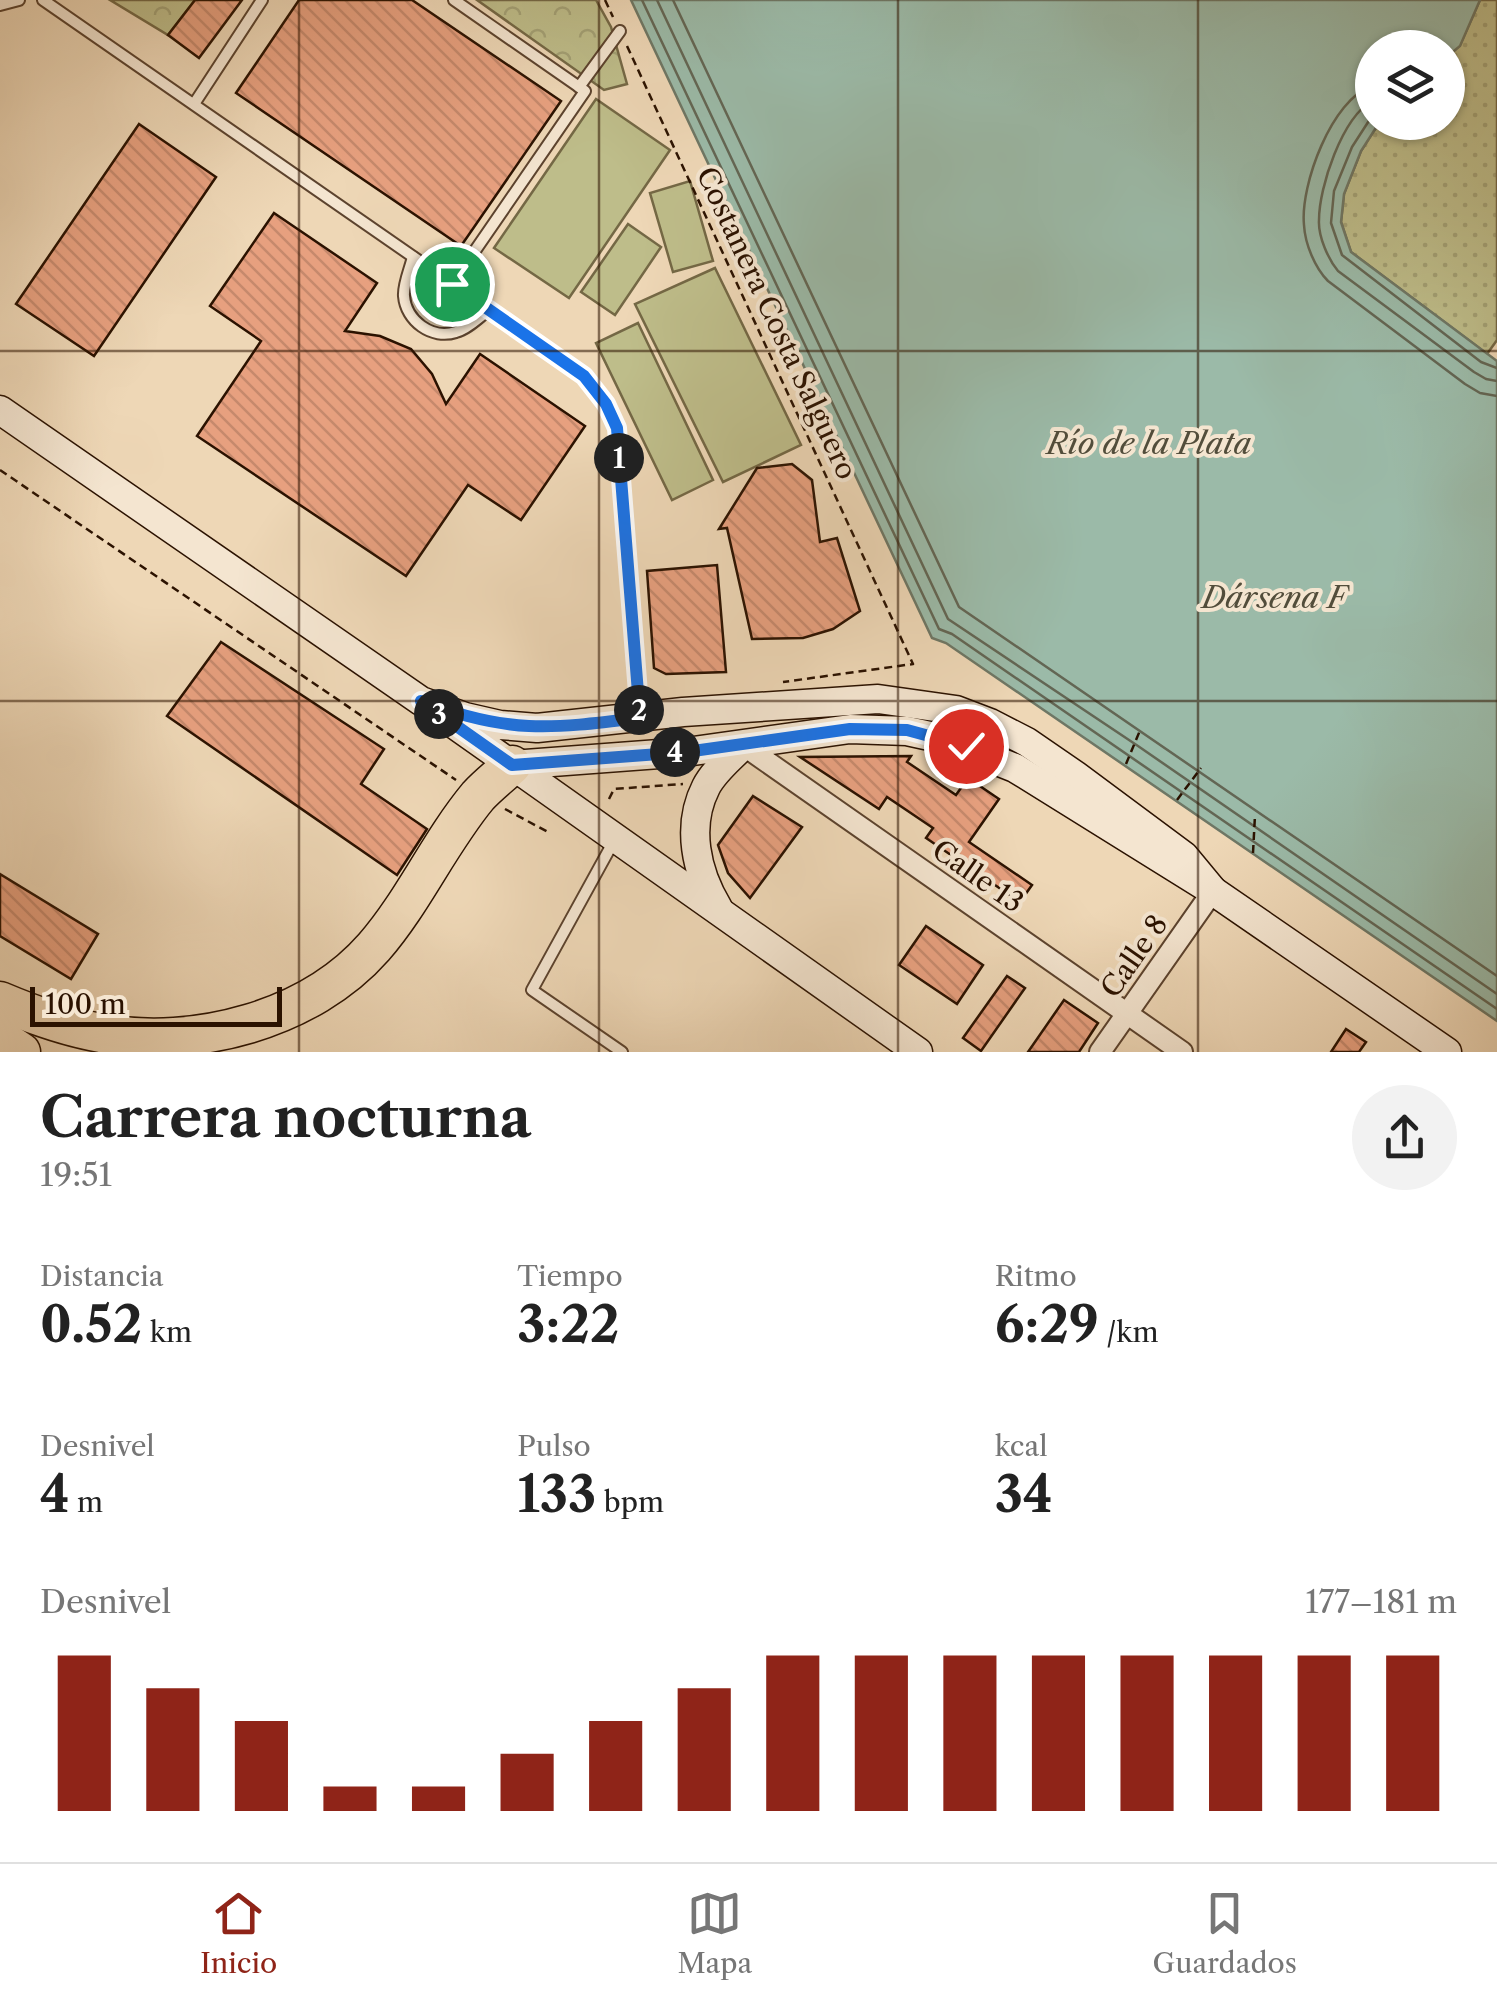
<!DOCTYPE html>
<html lang="es">
<head>
<meta charset="utf-8">
<style>
	:root { --surface:#fff; --page:#f2f2f2; --text:#222; --muted:#767676; --line:#e0e0e0; --accent:#8f2418 }
	body { margin:0; font-family:"Libre Caslon Text",serif; background:var(--page); color:var(--text); height:100vh; display:flex; flex-direction:column; font-size:38px; white-space:nowrap }
	* { box-sizing:border-box; margin:0 }
	p { font-size:32px; color:var(--muted) }
	.icon { flex:none; width:55px; height:55px; fill:none; stroke:currentColor; stroke-width:2; stroke-linecap:round; stroke-linejoin:round }
	.map { position:relative; height:1052px; overflow:hidden }
	.drawer { display:flex; flex-direction:column; background:var(--surface); flex:1 }
	.drawer>* { flex:none }
	.controls { position:absolute; left:1355px; top:30px; display:grid; gap:20px }
	.controls a { display:grid; place-items:center; width:110px; height:110px; border-radius:50%; background:var(--surface); box-shadow:0 2px 8px #0004; font-size:50px }
	.scale { position:absolute; left:30px; bottom:25px; width:252px; box-sizing:border-box; padding-left:10px; border:5px solid #2b1200; border-top:0; font-size:28px; line-height:35px; white-space:nowrap; color:#2b1200; -webkit-text-stroke:8px #f4e5d0; paint-order:stroke }
	.pin { position:absolute; display:grid; place-items:center; width:85px; height:85px; color:#fff; margin:-42px; border:5px solid #fff; border-radius:50%; box-shadow:0 2px 10px #0007 }
	.km { position:absolute; width:50px; height:50px; margin:-25px; border-radius:50%; background:#222; color:#fff; font-size:28px; line-height:50px; text-align:center }
	.round { display:grid; place-items:center; flex:none; width:105px; height:105px; border-radius:52px; background:var(--page) }
	.summary { display:flex; align-items:center; justify-content:space-between; height:170px; padding:0 40px }
	h1 { font-size:55px; font-weight:800; line-height:75px }
	.stats { display:grid; grid-template-columns:repeat(3,1fr); gap:15px; height:170px; padding:10px 40px }
	.stats div { display:grid; align-content:center }
	.stats b { font-size:50px; font-weight:800 }
	.stats small { font-size:28px; font-weight:400 }
	.stats p { font-size:28px }
	.chart { height:280px; padding:20px 40px }
	.chart p { display:flex; justify-content:space-between }
	.chart svg { width:100%; height:180px; margin-top:10px; stroke:var(--accent); stroke-width:6 }
	.tab-bar { display:flex; justify-content:space-around; align-items:center; height:140px; border-top:2px solid var(--line); background:var(--surface); font-size:28px; color:var(--muted) }
	.tab-bar a { display:grid; justify-items:center; gap:5px }
	.tab-bar .on { color:var(--accent) }
	.map>svg:first-child { display:block }
	.grass { fill:url(#grass-dots); stroke:#746845; stroke-width:2.5 }
	.park { fill:url(#park-crowns); stroke:#746845; stroke-width:2.5 }
	.pitch { fill:#bebd8a; stroke:#746845; stroke-width:2.5 }
	.water { fill:#9bbaa8; stroke:#6e7765; stroke-width:2.5 }
	.lines { fill:none; stroke-linecap:round; stroke-linejoin:round }
	.shore { stroke:#636654; stroke-width:2.5 }
	.building { fill:url(#building-back-hatch); stroke:#2b1200; stroke-width:2.5 }
	.lane-casing { stroke:#5c432e; stroke-width:14 }
	.street-casing { stroke:#5c432e; stroke-width:24 }
	.secondary-casing { stroke:#2b1200; stroke-width:31 }
	.highway-casing { stroke:#2b1200; stroke-width:41 }
	.path { stroke:#2b1200; stroke-width:2.5; stroke-dasharray:8 5; stroke-linecap:butt }
	.lane { stroke:#f4e5d0; stroke-width:10 }
	.street { stroke:#f4e5d0; stroke-width:20 }
	.secondary { stroke:#f4e5d0; stroke-width:28 }
	.highway { stroke:#eed7b6; stroke-width:38 }
	.route-casing { stroke:#fff; stroke-width:20 }
	.route { stroke:#1a73e8; stroke-width:12 }
	.grid { fill:none; stroke:#2b1200; stroke-width:2.5; stroke-opacity:0.55 }
	.labels { text-anchor:middle; stroke-width:8; stroke-linejoin:round; paint-order:stroke }
	.street-label { font-size:28px; fill:#2b1200; stroke:#f4e5d0 }
	.water-label { font-size:30px; font-style:italic; fill:#524d3b; stroke:#f4e5d0 }
</style>
</head>
<body>
<div class="map">
<svg width="1497" height="1052" viewBox="0 0 1497 1052">
	<defs>
		<pattern id="grass-dots" width="8" height="8" patternUnits="userSpaceOnUse" patternTransform="scale(2.5)"><rect width="8" height="8" fill="#bebd8a"/><path d="M2 2h.1M6 6h.1" fill="none" stroke="#a3a175" stroke-width="1.8" stroke-linecap="round"/></pattern>
		<pattern id="park-crowns" width="20" height="18" patternUnits="userSpaceOnUse" patternTransform="scale(2.5)"><rect width="20" height="18" fill="#bebd8a"/><path d="M2 6a3 3 0 1 1 6 0M12 15a3 3 0 1 1 6 0" fill="none" stroke="#a3a175"/></pattern>
		<pattern id="building-back-hatch" width="6" height="6" patternUnits="userSpaceOnUse" patternTransform="scale(2.5)"><rect width="6" height="6" fill="#e7a07f"/><path d="M-1 5l2 2M0 0l6 6M5-1l2 2" fill="none" stroke="#c6896c"/></pattern>
	</defs>
	<rect width="100%" height="100%" fill="#eed7b6"/>
	<filter id="stains"><feTurbulence type="fractalNoise" baseFrequency=".002" numOctaves="4"/><feColorMatrix values="0 0 0 0 .2 0 0 0 0 .09 0 0 0 0 .02 0 0 0 .5 -.17"/></filter>
	<radialGradient id="worn" r=".72"><stop offset=".6" stop-color="#630" stop-opacity="0"/><stop offset="1" stop-color="#630" stop-opacity=".3"/></radialGradient>
	<polygon class="grass" points="1480,0 1497,0 1497,340 1487,354 1351,252 1341,222 1344,194 1361,151 1379,123 1448,122 1448,56 1460,45"/>
	<g class="park">
		<polygon points="110,0 195,0 168,35"/>
		<polygon points="477,0 596,0 611,27 627,84 604,90"/>
	</g>
	<g class="pitch">
		<polygon points="596,99 670,150 569,298 494,248"/>
		<polygon points="690,181 713,261 673,272 650,193"/>
		<polygon points="628,224 661,247 615,315 581,292"/>
		<polygon points="715,268 801,445 723,482 635,304"/>
		<polygon points="638,323 713,480 672,500 596,343"/>
	</g>
	<g class="water">
		<polygon points="631,0 1480,0 1460,46 1448,56 1448,48 1372,48 1372,122 1379,123 1361,151 1344,194 1341,222 1351,252 1497,361 1497,1021 946,643 932,638"/>
		<path d="M422,283V284L464,311C441,328 416,311 422,283Z"/>
	</g>
	<g class="lines">
		<g class="shore">
			<polyline points="642,0 939,629 952,634 1497,1009"/>
			<polyline points="657,0 948,619 1138,746 1497,994"/>
			<polyline points="673,0 959,607 1497,976"/>
			<path d="M1372,86C1332,99 1300,185 1304,225C1305,244 1315,268 1328,281L1465,384L1480,393L1497,396"/>
			<path d="M1372,101C1342,118 1319,187 1319,220C1318,236 1328,259 1338,271L1474,372L1486,379L1497,381"/>
			<polyline points="1372,116 1352,147 1334,191 1331,223 1342,255 1481,362 1497,368"/>
		</g>
	</g>
	<g class="building">
		<polygon points="195,0 242,0 199,58 168,35"/>
		<polygon points="299,0 412,0 561,101 461,246 236,93"/>
		<polygon points="139,124 216,177 94,356 16,304"/>
		<polygon points="274,213 377,283 345,331 380,336 411,349 432,374 446,404 480,354 585,426 521,520 468,485 406,576 197,436 261,341 210,306"/>
		<polygon points="792,464 812,480 820,542 837,538 860,611 833,629 803,638 752,639 727,528 719,529 757,468"/>
		<polygon points="717,565 726,672 666,674 654,668 647,571"/>
		<polygon points="221,642 384,749 361,784 427,829 397,875 167,716"/>
		<polygon points="911,756 907,762 956,795 968,778 999,799 969,842 1032,885 1020,902 926,838 933,828 887,797 879,809 800,757"/>
		<polygon points="753,796 802,827 750,898 728,873 718,845"/>
		<polygon points="0,874 98,934 71,979 0,936"/>
		<polygon points="926,926 983,965 957,1004 899,965"/>
		<polygon points="1007,976 1025,988 981,1051 963,1038"/>
		<polygon points="1064,1000 1098,1023 1079,1052 1028,1052"/>
		<polygon points="1346,1029 1366,1042 1359,1052 1331,1052"/>
	</g>
	<g class="lines">
		<defs>
			<g id="lane">
				<polyline points="43,0 585,376 606,404 617,428 639,715"/>
				<polyline points="0,5 19,0"/>
				<polyline points="579,87 620,31"/>
				<polyline points="194,104 262,0"/>
				<path d="M413,257C410,269 403,285 404,296C406,321 432,340 456,332C468,329 479,317 489,310"/>
				<polyline points="452,284 585,91 454,0"/>
				<polyline points="615,839 532,990 622,1052"/>
			</g>
			<g id="street">
				<polyline points="743,745 1182,1052"/>
				<polyline points="1100,1052 1213,891"/>
			</g>
			<g id="secondary">
				<polyline points="0,410 421,701 465,717 500,725 537,728 683,712 878,699 956,710 990,723 1027,742 1075,775 1184,856 1213,891"/>
				<polyline points="447,719 918,1052"/>
				<polyline points="512,765 686,752 850,729 907,731 939,738 1015,768 1213,891 1447,1052"/>
				<path d="M718,908C696,872 686,826 706,787C714,771 731,758 743,745"/>
			</g>
			<g id="highway">
				<path d="M0,1001C33,1015 66,1027 101,1033C195,1050 310,1020 374,947C414,901 439,843 478,796C488,785 501,775 512,765"/>
				<polyline points="0,1038 21,1052"/>
			</g>
		</defs>
		<use href="#lane" class="lane-casing"/>
		<use href="#street" class="street-casing"/>
		<use href="#secondary" class="secondary-casing"/>
		<use href="#highway" class="highway-casing"/>
		<g class="path">
			<polyline points="605,0 613,17"/>
			<polyline points="627,46 913,664 783,682"/>
			<polyline points="0,470 456,780"/>
			<polyline points="1126,764 1141,728"/>
			<polyline points="609,799 614,789 683,784"/>
			<polyline points="1177,800 1201,768"/>
			<polyline points="505,809 548,832"/>
			<polyline points="1253,853 1255,815"/>
		</g>
		<use href="#lane" class="lane"/>
		<use href="#street" class="street"/>
		<use href="#secondary" class="secondary"/>
		<use href="#highway" class="highway"/>
	</g>
	<g class="lines">
		<defs>
			<path id="route" d="M452,284L584,376L606,404L617,428L640,718C549,729 508,734 421,701L512,765L686,752L850,729L907,730L966,746"/>
		</defs>
		<use href="#route" class="route-casing"/>
		<use href="#route" class="route"/>
	</g>
	<path class="grid" d="M299,0V1052M599,0V1052M898,0V1052M1198,0V1052M0,351H1497M0,701H1497"/>
	<g class="labels">
		<g class="street-label">
			<text transform="translate(777 323) rotate(65)" y="10">Costanera Costa Salguero</text>
			<text transform="translate(978 876) rotate(35)" y="10">Calle 13</text>
			<text transform="translate(1134 956) rotate(-55)" y="10">Calle 8</text>
		</g>
		<g class="water-label">
			<text x="1149" y="454">Río de la Plata</text>
			<text x="1274" y="608">Dársena F</text>
		</g>
	</g>
	<rect width="100%" height="100%" filter="url(#stains)"/>
	<rect width="100%" height="100%" fill="url(#worn)"/>
</svg>
<div class="controls">
<a><svg class="icon" aria-label="layers" viewBox="0 0 24 24"><path d="M12 4l9 5-9 5-9-5zM3 14l9 5 9-5"/></svg></a>
</div>
<div class="scale">100 m</div>
<div class="pin" style="left:452px;top:284px;background:#1e9e55"><svg class="icon" aria-label="arrive" viewBox="0 0 24 24"><path d="M6 21V4h12l-3 4 3 4H6"/></svg></div>
<div class="pin" style="left:966px;top:746px;background:#d93025"><svg class="icon" aria-label="check" viewBox="0 0 24 24"><path d="M5 12l5 5 9-10"/></svg></div>
<b class="km" style="left:619px;top:458px">1</b>
<b class="km" style="left:639px;top:710px">2</b>
<b class="km" style="left:439px;top:714px">3</b>
<b class="km" style="left:675px;top:752px">4</b>
</div>
<section class="drawer">
<div class="summary"><div><h1>Carrera nocturna</h1><p>19:51</p></div><a class="round"><svg class="icon" aria-label="share" viewBox="0 0 24 24"><path d="M12 15V3M7 8l5-5 5 5M5 13v7h14v-7"/></svg></a></div>
<div class="stats">
<div><p>Distancia</p><b>0.52<small> km</small></b></div>
<div><p>Tiempo</p><b>3:22</b></div>
<div><p>Ritmo</p><b>6:29<small> /km</small></b></div>
</div>
<div class="stats">
<div><p>Desnivel</p><b>4<small> m</small></b></div>
<div><p>Pulso</p><b>133<small> bpm</small></b></div>
<div><p>kcal</p><b>34</b></div>
</div>
<div class="chart"><p><span>Desnivel</span>177–181 m</p>
<svg viewBox="0 0 160 44" preserveAspectRatio="none"><path d="M5 44V6M15 44V14M25 44V22M35 44V38M45 44V38M55 44V30M65 44V22M75 44V14M85 44V6M95 44V6M105 44V6M115 44V6M125 44V6M135 44V6M145 44V6M155 44V6"/></svg>
</div>
</section>
<nav class="tab-bar">
<a class="on"><svg class="icon" aria-label="home" viewBox="0 0 24 24"><path d="M3 11l9-7 9 7M6 9v11h12V9"/></svg>Inicio</a>
<a><svg class="icon" aria-label="map" viewBox="0 0 24 24"><path d="M3 6l6-2 6 2 6-2v14l-6 2-6-2-6 2zM9 4v14M15 6v14"/></svg>Mapa</a>
<a><svg class="icon" aria-label="saved" viewBox="0 0 24 24"><path d="M7 4h10v16l-5-4-5 4z"/></svg>Guardados</a>
</nav>
</body>
</html>
